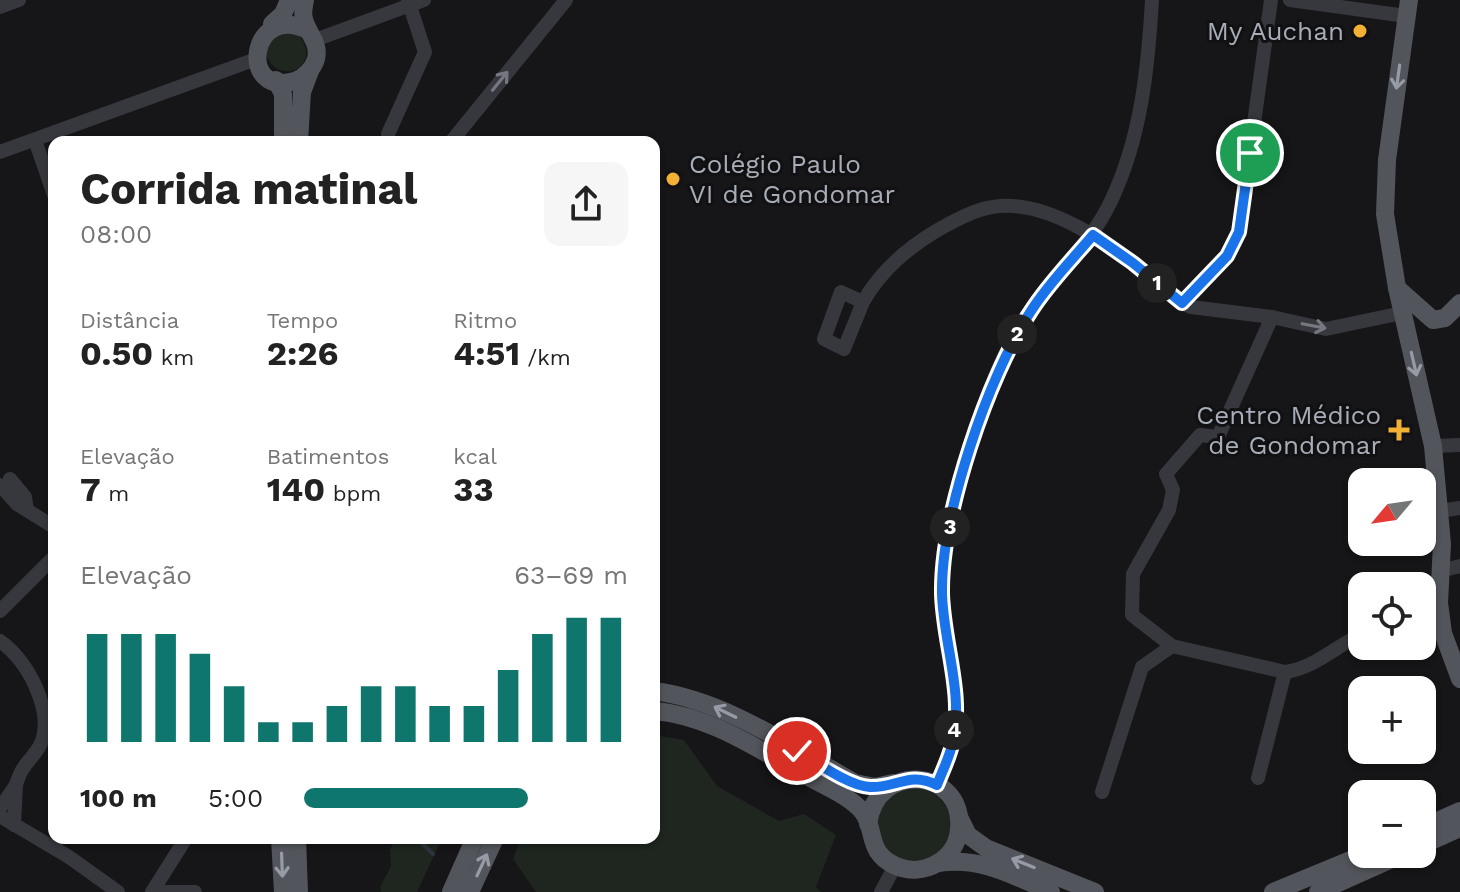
<!DOCTYPE html>
<html lang="pt">
<head>
<meta charset="utf-8">
<style>
	:root { --surface:#fff; --page:#f6f6f6; --text:#222; --muted:#767676; --accent:#0f766e }
	body { margin:0; font-family:"Work Sans",sans-serif; background:var(--page); color:var(--text); height:100vh; display:flex; flex-direction:column; font-size:30px; white-space:nowrap }
	* { box-sizing:border-box; margin:0 }
	p { font-size:26px; color:var(--muted) }
	.icon { flex:none; width:44px; height:44px; fill:none; stroke:currentColor; stroke-width:2; stroke-linecap:round; stroke-linejoin:round }
	.map { position:relative; flex:1; overflow:hidden }
	.drawer { position:absolute; left:48px; top:136px; width:612px; height:708px; display:flex; flex-direction:column; background:var(--surface); border-radius:16px; box-shadow:0 2px 6px #0004 }
	.drawer>* { flex:none }
	.needle { width:52px; rotate:241deg }
	.controls { position:absolute; left:1348px; top:468px; display:grid; gap:16px }
	.controls a { display:grid; place-items:center; width:88px; height:88px; border-radius:16px; background:var(--surface); box-shadow:0 2px 6px #0004; font-size:40px }
	.pin { position:absolute; display:grid; place-items:center; width:68px; height:68px; color:#fff; margin:-34px; border:4px solid #fff; border-radius:50%; box-shadow:0 2px 8px #0007 }
	.km { position:absolute; width:40px; height:40px; margin:-20px; border-radius:50%; background:#222; color:#fff; font-size:22px; line-height:40px; text-align:center }
	.round { display:grid; place-items:center; flex:none; width:84px; height:84px; border-radius:16px; background:var(--page) }
	.overview { display:flex; align-items:center; justify-content:space-between; height:136px; padding:0 32px }
	h1 { font-size:44px; font-weight:700; line-height:60px }
	.metrics { display:grid; grid-template-columns:repeat(3,1fr); gap:12px; height:136px; padding:8px 32px }
	.metrics div { display:grid; align-content:center }
	.metrics b { font-size:34px; font-weight:700 }
	.metrics small { font-size:22px; font-weight:400 }
	.metrics p { font-size:22px }
	.chart { height:224px; padding:16px 32px }
	.chart p { display:flex; justify-content:space-between }
	.chart svg { width:100%; height:144px; margin-top:8px; stroke:var(--accent); stroke-width:6 }
	ul { padding:0 32px; list-style:none; font-size:26px }
	li { display:grid; grid-template-columns:128px 96px 1fr; align-items:center; height:60px }
	li i { height:20px; border-radius:10px; background:var(--accent) }
	.map>svg:first-child { display:block }
	.green { fill:#1e261f }
	.lines { fill:none; stroke-linecap:round; stroke-linejoin:round }
	.stream { stroke:#2c353c; stroke-width:4 }
	.minor { stroke:#37383d; stroke-width:14 }
	.major { stroke:#53555c; stroke-width:18 }
	.oneway { stroke:#979ba6 }
	.oneway2 { stroke:#757881 }
	.route-casing { stroke:#fff; stroke-width:16 }
	.route { stroke:#1a73e8; stroke-width:10 }
	.poi-dot { fill:#f2b134; stroke:#111113; stroke-width:3 }
	.labels { text-anchor:middle; stroke-width:6; stroke-linejoin:round; paint-order:stroke }
	.poi-label { font-size:26px; fill:#a8adb8; stroke:#111113; text-anchor:end }
</style>
</head>
<body>
<div class="map">
<svg width="1460" height="892" viewBox="0 0 1460 892">
	<rect width="100%" height="100%" fill="#161618"/>
	<g class="green">
		<path d="M296,32C326,63 282,89 266,56L271,36Z"/>
		<polygon points="654,735 684,740 717,786 779,821 804,814 836,835 816,887 821,892 536,892 513,859 521,838 654,838"/>
		<circle cx="914" cy="825" r="37"/>
		<polygon points="395,838 442,838 417,892 381,892 380,887 391,866 390,850"/>
	</g>
	<g class="lines">
		<polyline class="stream" points="417,838 433,854"/>
		<g class="minor">
			<polyline points="1290,0 1406,16"/>
			<polyline points="0,7 19,0"/>
			<polyline points="315,40 424,0"/>
			<polyline points="388,134 425,52 408,0"/>
			<polyline points="35,140 54,195"/>
			<polyline points="451,142 566,0"/>
			<polyline points="0,152 256,59"/>
			<path d="M863,302L844,349L824,339L841,292L863,302C880,272 906,249 936,231C950,223 964,215 980,210C1049,187 1133,263 1182,303L1191,307L1272,317L1326,329L1402,313"/>
			<polyline points="1182,303 1227,256 1239,232 1271,0"/>
			<polyline points="1433,446 1460,445"/>
			<polyline points="10,479 25,497 27,510"/>
			<polyline points="0,485 17,504 54,527"/>
			<polyline points="1440,511 1460,508"/>
			<polyline points="1440,571 1460,566"/>
			<polyline points="0,611 54,557"/>
			<polyline points="1422,611 1439,603"/>
			<path d="M0,641C27,659 53,709 42,741C38,752 30,758 24,767C20,772 18,779 16,785"/>
			<polyline points="1172,646 1132,615 1133,574 1169,510 1173,490 1166,474 1200,435 1218,437 1272,317"/>
			<polyline points="1258,778 1285,672"/>
			<path d="M937,785C947,759 956,737 956,709C956,680 948,653 944,625C941,594 941,564 948,534C965,460 988,370 1032,308C1058,271 1092,242 1111,201C1141,138 1148,69 1152,0"/>
			<path d="M1102,792L1142,667L1172,646L1285,672C1315,668 1336,646 1362,634"/>
			<polyline points="0,808 16,785 14,825"/>
			<polyline points="0,816 69,857 118,892"/>
			<polyline points="152,892 186,838"/>
			<polyline points="162,892 195,892"/>
			<polyline points="881,892 895,866"/>
		</g>
		<g class="major">
			<path d="M305,0C304,6 302,12 304,19C307,33 320,42 316,59C313,69 304,78 295,81C236,98 251,0 309,31"/>
			<polyline points="1409,0 1387,160 1385,214 1397,288 1433,446 1442,544 1439,603 1443,633 1460,679"/>
			<polyline points="272,24 283,14 289,0"/>
			<polyline points="276,80 283,94 283,142"/>
			<polyline points="299,142 302,92 310,71"/>
			<polyline points="1397,288 1433,320 1445,318 1460,303"/>
			<path d="M654,691C725,700 793,748 855,783L875,787L893,783"/>
			<path d="M654,711C709,715 759,750 805,775C824,786 848,795 862,811C877,829 865,852 896,866C924,878 957,859 959,829C965,769 877,759 868,824"/>
			<polyline points="959,817 968,835 986,848 1095,892"/>
			<polyline points="1422,828 1460,811"/>
			<polyline points="280,838 283,892"/>
			<polyline points="297,838 299,892"/>
			<polyline points="1422,845 1460,828"/>
			<path d="M938,863C982,857 1012,875 1051,892"/>
			<polyline points="451,892 475,838"/>
			<polyline points="470,892 495,838"/>
			<polyline points="1273,892 1365,854"/>
			<polyline points="1318,892 1403,854"/>
		</g>
	</g>
	<defs><path id="oneway-shaft" d="M-6 0H5M1.5-3L5.5 0L1.5 3" fill="none" stroke-width="1.6" stroke-linecap="round" stroke-linejoin="round" transform="scale(2)"/></defs>
	<g class="oneway">
		<use href="#oneway-shaft" transform="translate(1398 77) rotate(98)"/>
		<use href="#oneway-shaft" transform="translate(1414 364) rotate(77)"/>
		<use href="#oneway-shaft" transform="translate(725 712) rotate(-154)"/>
		<use href="#oneway-shaft" transform="translate(1023 863) rotate(-158)"/>
		<use href="#oneway-shaft" transform="translate(282 865) rotate(88)"/>
		<use href="#oneway-shaft" transform="translate(482 865) rotate(-65)"/>
	</g>
	<g class="oneway2">
		<use href="#oneway-shaft" transform="translate(500 81) rotate(-51)"/>
		<use href="#oneway-shaft" transform="translate(1314 326) rotate(11)"/>
	</g>
	<g class="lines">
		<defs>
			<path id="route" d="M797,751C816,762 849,786 870,787C897,788 909,771 937,785C942,772 949,758 952,745C965,695 943,643 942,593C941,515 988,376 1031,311C1048,284 1072,260 1093,235L1133,263L1182,303L1227,256L1239,232L1250,153"/>
		</defs>
		<use href="#route" class="route-casing"/>
		<use href="#route" class="route"/>
	</g>
	<g class="poi-dot">
		<circle cx="1360" cy="31" r="8"/>
		<circle cx="673" cy="179" r="8"/>
		<path d="M1395 418h8v8h8v8h-8v8h-8v-8h-8v-8h8z"/>
	</g>
	<g class="labels">
		<g class="poi-label">
			<text x="1344" y="40">My Auchan</text>
			<text x="689" y="173" text-anchor="start">Colégio Paulo<tspan x="689" dy="30">VI de Gondomar</tspan></text>
			<text x="1381" y="424">Centro Médico<tspan x="1381" dy="30">de Gondomar</tspan></text>
		</g>
	</g>
</svg>
<div class="controls">
<a><svg class="needle" viewBox="-14 -14 28 28"><path d="M0-13l5 13h-10z" fill="#e53935"/><path d="M0 13l5-13h-10z" fill="#767676"/></svg></a>
<a><svg class="icon" aria-label="locate" viewBox="0 0 24 24"><circle cx="12" cy="12" r="6"/><path d="M12 2v4M12 18v4M2 12h4M18 12h4"/></svg></a>
<a>+</a>
<a>−</a>
</div>
<div class="pin" style="left:1250px;top:153px;background:#1e9e55"><svg class="icon" aria-label="arrive" viewBox="0 0 24 24"><path d="M6 21V4h12l-3 4 3 4H6"/></svg></div>
<div class="pin" style="left:797px;top:751px;background:#d93025"><svg class="icon" aria-label="check" viewBox="0 0 24 24"><path d="M5 12l5 5 9-10"/></svg></div>
<b class="km" style="left:1157px;top:283px">1</b>
<b class="km" style="left:1017px;top:334px">2</b>
<b class="km" style="left:950px;top:527px">3</b>
<b class="km" style="left:954px;top:730px">4</b>
<section class="drawer">
<div class="overview"><div><h1>Corrida matinal</h1><p>08:00</p></div><a class="round"><svg class="icon" aria-label="share" viewBox="0 0 24 24"><path d="M12 15V3M7 8l5-5 5 5M5 13v7h14v-7"/></svg></a></div>
<div class="metrics">
<div><p>Distância</p><b>0.50<small> km</small></b></div>
<div><p>Tempo</p><b>2:26</b></div>
<div><p>Ritmo</p><b>4:51<small> /km</small></b></div>
</div>
<div class="metrics">
<div><p>Elevação</p><b>7<small> m</small></b></div>
<div><p>Batimentos</p><b>140<small> bpm</small></b></div>
<div><p>kcal</p><b>33</b></div>
</div>
<div class="chart"><p><span>Elevação</span>63–69 m</p>
<svg viewBox="0 0 160 44" preserveAspectRatio="none"><path d="M5 44V11M15 44V11M25 44V11M35 44V17M45 44V27M55 44V38M65 44V38M75 44V33M85 44V27M95 44V27M105 44V33M115 44V33M125 44V22M135 44V11M145 44V6M155 44V6"/></svg>
</div>
<ul>
<li><b>100 m</b>5:00<i style="width:69%"></i></li>
</ul>
</section>
</div>
</body>
</html>
